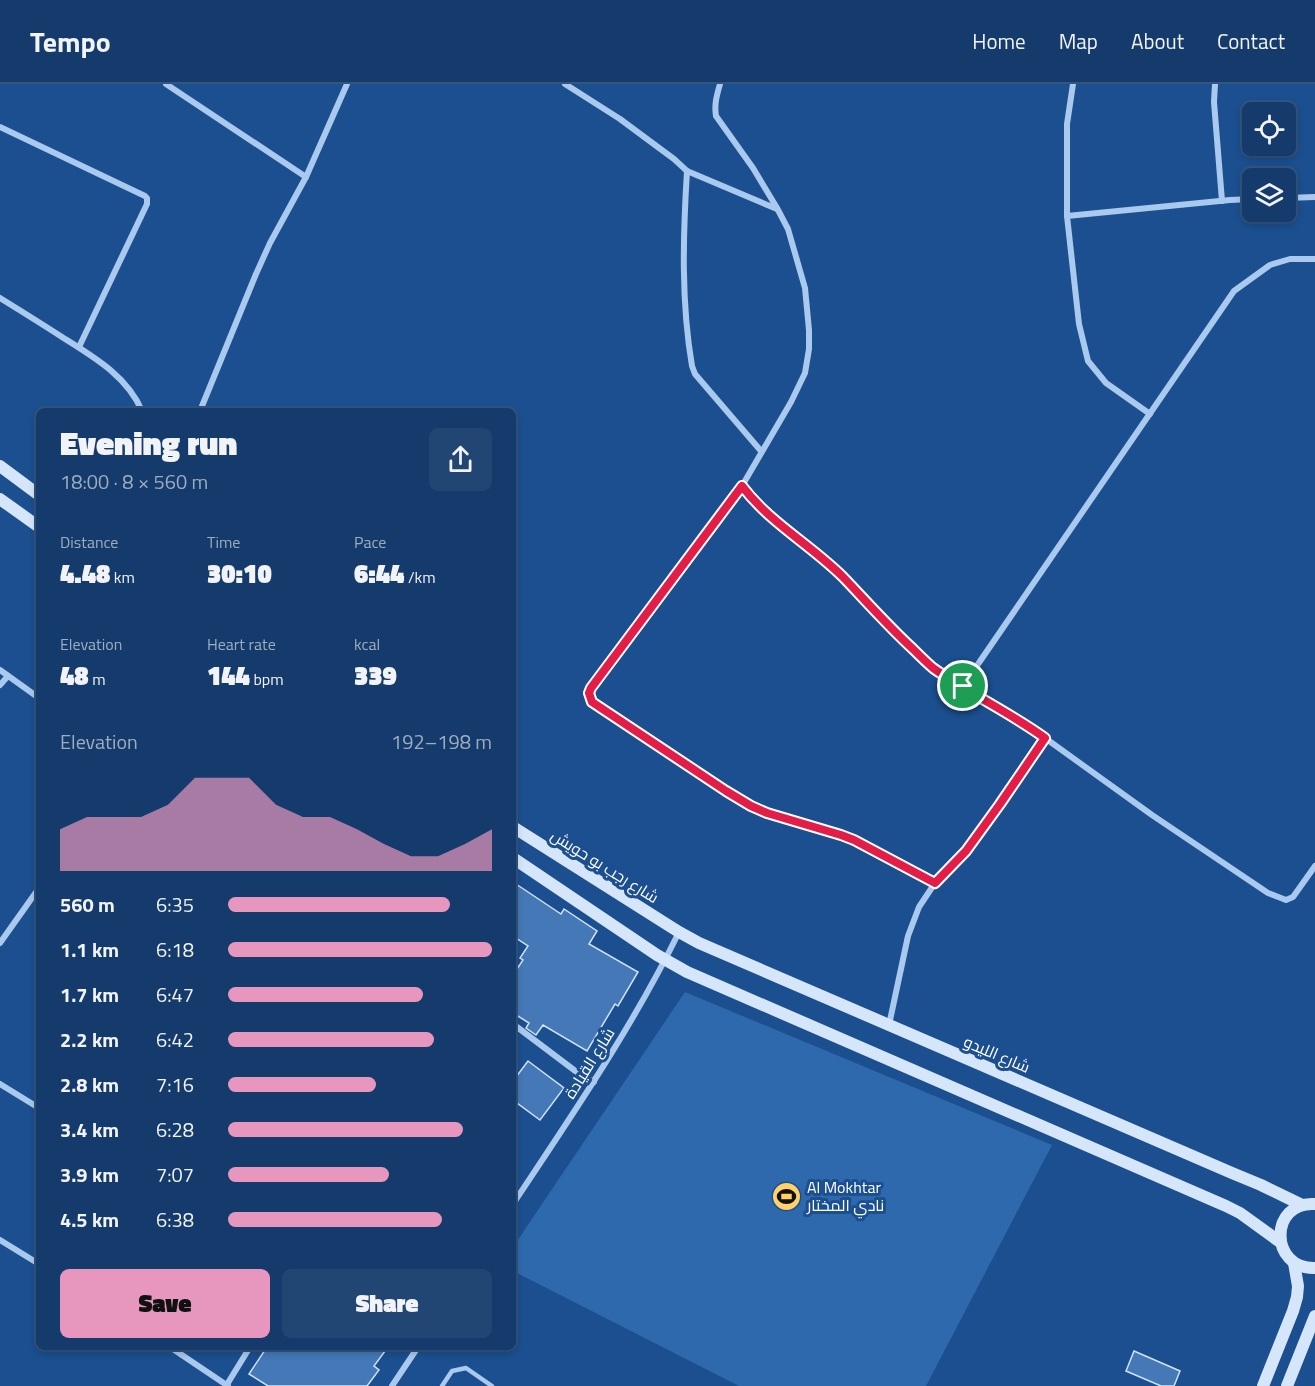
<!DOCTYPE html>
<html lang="en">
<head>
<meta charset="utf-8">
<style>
	:root { --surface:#143b6b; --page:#214673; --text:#f1f3f6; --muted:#9dadc1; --line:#33557e; --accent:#e797bd }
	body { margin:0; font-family:"Titillium Web",Cairo,sans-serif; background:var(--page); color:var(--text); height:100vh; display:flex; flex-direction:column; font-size:22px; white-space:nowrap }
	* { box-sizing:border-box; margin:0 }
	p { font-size:20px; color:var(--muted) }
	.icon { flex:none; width:33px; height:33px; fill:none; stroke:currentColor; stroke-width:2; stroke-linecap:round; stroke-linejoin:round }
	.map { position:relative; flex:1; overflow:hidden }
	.sheet { position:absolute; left:36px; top:324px; width:480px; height:942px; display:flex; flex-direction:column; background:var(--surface); border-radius:9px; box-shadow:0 3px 9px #0003,0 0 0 2px var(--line) }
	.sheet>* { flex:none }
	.fabs { position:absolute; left:1242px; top:18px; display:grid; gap:12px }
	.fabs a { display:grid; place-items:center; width:54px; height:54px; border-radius:9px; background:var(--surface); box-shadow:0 3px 9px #0003,0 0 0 2px var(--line); font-size:30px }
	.pin { position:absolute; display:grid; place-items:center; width:51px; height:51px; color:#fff; margin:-26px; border:3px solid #fff; border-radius:50%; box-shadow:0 2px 6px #0007 }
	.round { display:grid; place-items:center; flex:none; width:63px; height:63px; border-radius:9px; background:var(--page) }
	.headline { display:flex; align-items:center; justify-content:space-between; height:102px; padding:0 24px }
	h1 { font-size:33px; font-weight:800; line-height:45px }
	.metrics { display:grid; grid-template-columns:repeat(3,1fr); gap:9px; height:102px; padding:6px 24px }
	.metrics div { display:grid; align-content:center }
	.metrics b { font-size:26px; font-weight:800 }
	.metrics small { font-size:16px; font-weight:400 }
	.metrics p { font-size:16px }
	.chart { height:168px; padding:12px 24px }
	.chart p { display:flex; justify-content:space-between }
	.chart svg { width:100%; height:108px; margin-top:6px; fill:var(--accent); opacity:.7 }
	.action { display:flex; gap:12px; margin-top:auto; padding:12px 24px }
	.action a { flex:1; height:69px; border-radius:9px; background:var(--accent); color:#111; font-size:24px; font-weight:800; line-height:69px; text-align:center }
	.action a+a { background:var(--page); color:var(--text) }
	ul { padding:0 24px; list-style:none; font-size:20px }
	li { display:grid; grid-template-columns:96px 72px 1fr; align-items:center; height:45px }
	li i { height:15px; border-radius:8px; background:var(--accent) }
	header { display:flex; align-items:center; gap:36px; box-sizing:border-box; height:84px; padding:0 30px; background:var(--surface); border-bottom:2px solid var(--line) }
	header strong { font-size:28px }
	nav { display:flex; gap:33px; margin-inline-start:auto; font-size:21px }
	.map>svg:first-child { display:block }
	.green { fill:#2e69ad }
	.building { fill:#4478b7; stroke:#cfe3fa; stroke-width:1.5 }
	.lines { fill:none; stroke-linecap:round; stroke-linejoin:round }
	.lane { stroke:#a9c9ee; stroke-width:4.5 }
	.street { stroke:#a9c9ee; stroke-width:6 }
	.secondary { stroke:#d6e6fa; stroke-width:12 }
	.route-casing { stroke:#fff; stroke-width:12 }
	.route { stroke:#e11d48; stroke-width:8 }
	.labels { text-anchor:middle; stroke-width:6; stroke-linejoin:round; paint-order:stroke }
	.street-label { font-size:16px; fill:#fff; stroke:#1b4f8f }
	.poi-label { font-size:16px; fill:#fff; stroke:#1b4f8f; text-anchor:start }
</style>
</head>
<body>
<header>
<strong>Tempo</strong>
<nav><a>Home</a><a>Map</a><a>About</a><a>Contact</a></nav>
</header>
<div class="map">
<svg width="1315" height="1302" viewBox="0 0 1315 1302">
	<rect width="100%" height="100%" fill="#1b4f8f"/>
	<polygon class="green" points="685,908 1052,1061 926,1302 739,1302 513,1187 513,1163"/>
	<g class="building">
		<polygon points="513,798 561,830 564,825 597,847 589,860 638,888 618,922 615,920 587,967 543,941 536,951 526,944 529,939 513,929 513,891 523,876 520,874 528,862 513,852"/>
		<polygon points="528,977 564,1004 540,1036 513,1016 513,997"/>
		<polygon points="267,1263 388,1263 374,1282 379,1286 367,1302 268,1302 249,1290"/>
		<polygon points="1134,1267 1180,1287 1174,1302 1161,1302 1126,1287"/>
	</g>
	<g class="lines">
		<polyline class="lane" points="442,1302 452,1287 466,1284 492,1302"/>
		<g class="street">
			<polyline points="166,0 306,93"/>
			<polyline points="565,0 620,35 674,75 687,87 777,125"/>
			<path d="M720,0C717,11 714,20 716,32L753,84L777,124L788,145L805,204L809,246V265L805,289L791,318L742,402C765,433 797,453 826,478C857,505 883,538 913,565C919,571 926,578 933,584C969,609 1009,628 1045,654L1000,720L966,767L935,799L919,823L908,852L889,941"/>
			<polyline points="1073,0 1067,40 1067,132 1079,240 1088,277 1106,299 1150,330"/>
			<polyline points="1215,0 1214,18 1222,117"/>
			<polyline points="0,43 145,112 147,114 147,120 79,263"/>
			<path d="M687,87C683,152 681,218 692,282L695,290L761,367"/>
			<polyline points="1286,114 1315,113"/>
			<polyline points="1067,132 1230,116 1252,115"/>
			<path d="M0,214C21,227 42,240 62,253C94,273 127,292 142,327"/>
			<polyline points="200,327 256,190 270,159 306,93 347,0"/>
			<polyline points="742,402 591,604 589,609 592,618 726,707 751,722 767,729 841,751 854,756 935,799"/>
			<polyline points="0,586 39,614"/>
			<polyline points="0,601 8,592"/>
			<polyline points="963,602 1234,207 1270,181 1290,175 1315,175"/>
			<polyline points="1045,654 1152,731 1268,809 1286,816 1293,813 1315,782"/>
			<polyline points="0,859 39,804"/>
			<polyline points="513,940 582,992 594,998"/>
			<polyline points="0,1000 39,1024"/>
			<path d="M513,1120C572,1031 632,944 679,848"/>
			<polyline points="0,1156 39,1180"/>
			<polyline points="170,1263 228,1302"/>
			<polyline points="226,1302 250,1263"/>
			<polyline points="392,1302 418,1263"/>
		</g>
		<g class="secondary">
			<polyline points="0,382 39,411"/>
			<polyline points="0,415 39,443"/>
			<polyline points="513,743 679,848 699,859 1232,1089 1261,1101 1302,1121"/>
			<polyline points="513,774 657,871 687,888 1226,1122 1240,1129 1280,1158"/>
			<path d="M1315,1120C1269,1117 1269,1185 1315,1184"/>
			<polyline points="1263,1302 1293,1227 1297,1213 1298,1202 1294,1179"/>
			<polyline points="1287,1302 1315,1232"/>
		</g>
	</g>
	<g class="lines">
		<defs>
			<path id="route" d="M742,402C770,439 811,461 843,493C866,517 888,542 913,565C919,571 926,578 933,584C968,609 1009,628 1045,654L1000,720L966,767L935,799L854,756L841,751L767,729L751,722L726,707L592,618L589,609L591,604Z"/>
		</defs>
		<use href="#route" class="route-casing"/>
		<use href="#route" class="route"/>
	</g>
	<defs>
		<symbol id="stadium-disc" viewBox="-11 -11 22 22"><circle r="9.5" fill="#ffd166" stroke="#1b4f8f"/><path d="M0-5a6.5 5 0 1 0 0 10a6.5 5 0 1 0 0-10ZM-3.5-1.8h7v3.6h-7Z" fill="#111"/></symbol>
	</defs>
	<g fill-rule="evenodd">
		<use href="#stadium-disc" x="770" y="1096" width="33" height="33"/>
	</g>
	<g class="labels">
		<g class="street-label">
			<text transform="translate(605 782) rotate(32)" y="6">شارع رجب بو حويش</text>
			<text transform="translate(997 970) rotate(23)" y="6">شارع الليدو</text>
			<text transform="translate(589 979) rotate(-58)" y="6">شارع القيادة</text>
		</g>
		<g class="poi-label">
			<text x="807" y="1109">Al Mokhtar<tspan x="807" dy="18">نادي المختار</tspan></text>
		</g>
	</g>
</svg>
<div class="fabs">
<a><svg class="icon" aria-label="locate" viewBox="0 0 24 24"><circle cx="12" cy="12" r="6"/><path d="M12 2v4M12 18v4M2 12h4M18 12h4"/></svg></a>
<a><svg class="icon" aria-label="layers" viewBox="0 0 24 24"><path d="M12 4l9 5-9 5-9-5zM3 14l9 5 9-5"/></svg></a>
</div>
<div class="pin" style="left:963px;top:602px;background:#1e9e55"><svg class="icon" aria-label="arrive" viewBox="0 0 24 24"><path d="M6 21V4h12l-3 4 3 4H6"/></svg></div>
<section class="sheet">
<div class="headline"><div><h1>Evening run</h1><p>18:00 · 8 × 560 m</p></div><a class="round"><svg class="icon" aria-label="share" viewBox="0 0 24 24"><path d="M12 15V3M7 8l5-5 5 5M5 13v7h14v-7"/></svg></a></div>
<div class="metrics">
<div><p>Distance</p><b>4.48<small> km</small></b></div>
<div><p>Time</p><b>30:10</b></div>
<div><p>Pace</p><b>6:44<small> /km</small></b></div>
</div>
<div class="metrics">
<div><p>Elevation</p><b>48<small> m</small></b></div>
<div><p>Heart rate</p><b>144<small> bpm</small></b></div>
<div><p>kcal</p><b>339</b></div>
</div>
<div class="chart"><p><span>Elevation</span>192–198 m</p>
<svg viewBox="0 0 160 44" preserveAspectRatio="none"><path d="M0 44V27L10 22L20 22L30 22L40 17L50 6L60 6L70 6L80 17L90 22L100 22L110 27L120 33L130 38L140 38L150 33L160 27V44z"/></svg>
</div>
<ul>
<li><b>560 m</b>6:35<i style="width:84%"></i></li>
<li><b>1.1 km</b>6:18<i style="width:100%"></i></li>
<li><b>1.7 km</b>6:47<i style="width:74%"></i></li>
<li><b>2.2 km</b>6:42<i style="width:78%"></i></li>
<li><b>2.8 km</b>7:16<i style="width:56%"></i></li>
<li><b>3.4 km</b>6:28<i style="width:89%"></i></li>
<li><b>3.9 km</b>7:07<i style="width:61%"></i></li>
<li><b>4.5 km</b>6:38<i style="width:81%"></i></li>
</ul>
<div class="action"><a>Save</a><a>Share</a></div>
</section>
</div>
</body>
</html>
